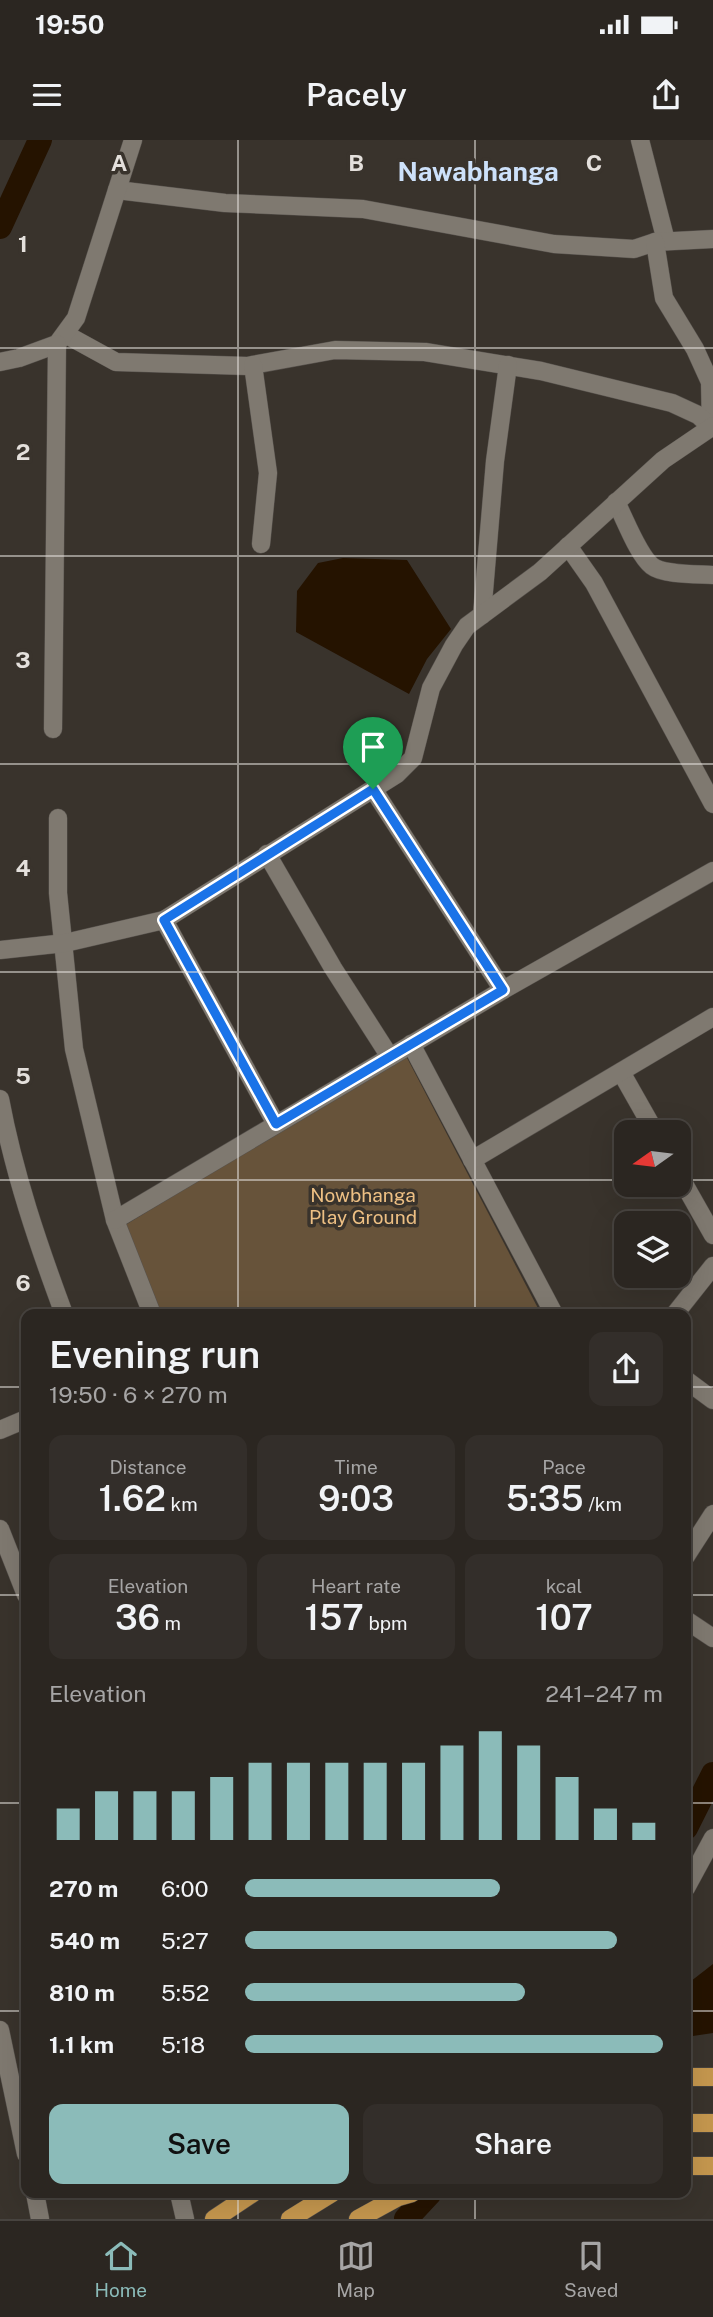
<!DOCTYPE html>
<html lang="en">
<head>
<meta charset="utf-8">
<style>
	:root { --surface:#2b2621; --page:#332e2a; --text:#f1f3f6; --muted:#a6a5a5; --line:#47433f; --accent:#8bbbb9 }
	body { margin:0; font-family:"Public Sans",sans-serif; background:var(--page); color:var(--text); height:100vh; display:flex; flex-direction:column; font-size:26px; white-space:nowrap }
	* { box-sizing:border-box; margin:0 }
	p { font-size:23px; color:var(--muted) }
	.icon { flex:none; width:38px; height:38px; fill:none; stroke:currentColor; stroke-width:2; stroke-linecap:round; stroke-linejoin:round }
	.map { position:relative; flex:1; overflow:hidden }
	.sheet { position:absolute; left:21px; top:1169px; width:670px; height:889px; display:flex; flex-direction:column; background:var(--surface); border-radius:14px; box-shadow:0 7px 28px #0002,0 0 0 2px var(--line) }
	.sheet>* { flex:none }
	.needle { width:46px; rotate:256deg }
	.buttons { position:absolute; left:614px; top:980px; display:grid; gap:14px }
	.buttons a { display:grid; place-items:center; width:77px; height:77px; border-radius:14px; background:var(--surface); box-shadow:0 7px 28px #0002,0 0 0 2px var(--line); font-size:35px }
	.pin { position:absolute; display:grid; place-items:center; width:60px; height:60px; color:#fff; margin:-72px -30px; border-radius:50% 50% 50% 0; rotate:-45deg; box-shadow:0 0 7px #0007 }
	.pin .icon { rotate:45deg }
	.round { display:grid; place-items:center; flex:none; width:74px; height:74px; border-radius:14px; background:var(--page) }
	.headline { display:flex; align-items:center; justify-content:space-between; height:119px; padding:0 28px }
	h1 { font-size:38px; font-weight:600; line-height:52px }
	.metrics { display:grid; grid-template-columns:repeat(3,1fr); gap:10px; height:119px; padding:7px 28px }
	.metrics div { display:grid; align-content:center; border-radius:14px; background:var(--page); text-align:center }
	.metrics b { font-size:35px; font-weight:600 }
	.metrics small { font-size:19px; font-weight:400 }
	.metrics p { font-size:19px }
	.chart { height:196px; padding:14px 28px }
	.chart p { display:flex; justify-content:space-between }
	.chart svg { width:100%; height:126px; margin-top:7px; stroke:var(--accent); stroke-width:6 }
	.button { display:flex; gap:14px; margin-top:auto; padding:14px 28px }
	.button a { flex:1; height:80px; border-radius:14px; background:var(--accent); color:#111; font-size:28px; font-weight:600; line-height:80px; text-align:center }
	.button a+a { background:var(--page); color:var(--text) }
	ul { padding:0 28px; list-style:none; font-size:23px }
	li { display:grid; grid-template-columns:112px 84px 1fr; align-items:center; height:52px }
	li i { height:18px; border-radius:9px; background:var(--accent) }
	.status { display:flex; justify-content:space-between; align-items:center; height:49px; padding:0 35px; background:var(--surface); direction:ltr }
	.status svg { height:19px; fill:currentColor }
	header { display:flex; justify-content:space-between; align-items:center; height:91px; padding:0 28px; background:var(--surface); font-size:32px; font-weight:600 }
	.menu { display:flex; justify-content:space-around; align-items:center; height:98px; border-top:2px solid var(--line); background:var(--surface); font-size:19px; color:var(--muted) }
	.menu a { display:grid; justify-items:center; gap:4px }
	.menu .selected { color:var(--accent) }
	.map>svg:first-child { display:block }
	.green { fill:#67533a }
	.water { fill:#251300 }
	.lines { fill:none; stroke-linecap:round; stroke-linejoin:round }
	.canal { stroke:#251300; stroke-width:24 }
	.minor-casing { stroke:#57524d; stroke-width:19 }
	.tertiary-casing { stroke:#57524d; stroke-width:19 }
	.primary-casing { stroke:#57524d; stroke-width:19 }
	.minor { stroke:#7f7970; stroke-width:18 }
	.tertiary { stroke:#7f7970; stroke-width:18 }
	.primary { stroke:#c5974e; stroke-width:18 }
	.route-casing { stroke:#fff; stroke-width:14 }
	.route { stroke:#1a73e8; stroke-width:9 }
	.grid { fill:none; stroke:#e4e0dc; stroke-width:2; stroke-opacity:0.55 }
	.labels { text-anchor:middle; stroke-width:7; stroke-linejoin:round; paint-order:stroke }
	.park-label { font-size:19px; fill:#eec084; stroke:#39332c }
	.district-label { font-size:26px; font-weight:bold; fill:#cde1fa; stroke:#39332c }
	.grid-label { font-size:23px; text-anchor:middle; font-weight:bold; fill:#e4e0dc; stroke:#39332c; stroke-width:7; stroke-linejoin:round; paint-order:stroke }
</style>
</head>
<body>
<div class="status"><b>19:50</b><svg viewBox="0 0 49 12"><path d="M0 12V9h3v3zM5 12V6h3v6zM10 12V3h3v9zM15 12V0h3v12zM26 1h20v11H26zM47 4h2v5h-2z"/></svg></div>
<header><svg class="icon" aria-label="menu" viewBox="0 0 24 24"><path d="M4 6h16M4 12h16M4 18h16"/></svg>Pacely<svg class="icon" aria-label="share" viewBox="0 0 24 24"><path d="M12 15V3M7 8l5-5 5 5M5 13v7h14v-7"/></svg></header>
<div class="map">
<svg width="713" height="2079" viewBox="0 0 713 2079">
	<rect width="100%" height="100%" fill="#39332c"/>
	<polygon class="green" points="405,914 541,1174 158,1174 122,1087"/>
	<g class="water">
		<polygon points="343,418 407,420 451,489 427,519 409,554 296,492 297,451 318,423"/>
		<polygon points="713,1824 713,1893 686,1897 686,1845"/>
	</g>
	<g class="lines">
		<g class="canal">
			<polyline points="0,87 40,0"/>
			<polyline points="686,1688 713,1634"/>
			<polyline points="406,2079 430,2053"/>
		</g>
		<defs>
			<g id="minor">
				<polyline points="640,0 666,101"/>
				<polyline points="117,50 225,63 363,69 554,104 634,109 655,102 713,99"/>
				<polyline points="655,102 664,158 695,209 710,242 711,287"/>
				<polyline points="65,194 116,222 247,226 335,210 425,212 541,231 672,263 698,275 711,287"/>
				<polyline points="0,222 19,218 57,204 76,178 133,0"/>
				<polyline points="253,225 268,333 261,404"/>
				<path d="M616,362C625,379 638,415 652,426C663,435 698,434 713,435"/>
				<polyline points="568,406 594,443 713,664"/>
				<polyline points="482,475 495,321 508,225"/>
				<polyline points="53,589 57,204"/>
				<polyline points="373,649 503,850"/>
				<polyline points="58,678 58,753 74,909 115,1080 152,1174"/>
				<polyline points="267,714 333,828 390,917"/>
				<polyline points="164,780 276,984"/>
				<polyline points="0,810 65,803 164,780 397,634 413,618 431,548 454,505 467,486 540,432 663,320 713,286"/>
				<polyline points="411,904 554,1174"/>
				<polyline points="621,932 655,992"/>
				<path d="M0,959C14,1034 38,1104 64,1174"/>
				<polyline points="472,1020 713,877"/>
				<polyline points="679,1035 713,1095"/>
				<polyline points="115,1080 503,850 713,731"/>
				<polyline points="675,1174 713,1126"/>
				<polyline points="686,1240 713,1260"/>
				<polyline points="0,1290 26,1279"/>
				<polyline points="0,1389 26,1455"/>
				<polyline points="686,1480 713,1498"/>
				<polyline points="686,1748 713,1698"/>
				<polyline points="0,1890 26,2014"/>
				<polyline points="35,2053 40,2079"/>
				<polyline points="179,2053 185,2079"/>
			</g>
			<polyline id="tertiary" points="686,1416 713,1374"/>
			<g id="primary">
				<polyline points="686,1937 713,1937"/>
				<polyline points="686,1983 713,1983"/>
				<polyline points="686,2026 713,2026"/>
				<polyline points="214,2079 253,2053"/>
				<polyline points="290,2079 332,2053"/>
				<polyline points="358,2079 398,2057 412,2053"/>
			</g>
		</defs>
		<use href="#minor" class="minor-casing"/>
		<use href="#tertiary" class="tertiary-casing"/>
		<use href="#primary" class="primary-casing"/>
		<use href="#minor" class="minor"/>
		<use href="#tertiary" class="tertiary"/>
		<use href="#primary" class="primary"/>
	</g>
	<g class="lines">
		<defs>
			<polygon id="route" points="373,649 503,850 276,984 164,780"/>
		</defs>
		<use href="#route" class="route-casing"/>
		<use href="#route" class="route"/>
	</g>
	<path class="grid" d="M238,0V1174M475,0V1174M0,208H713M0,416H713M0,624H713M0,832H713M0,1040H626M679,1040H713M0,1247H26M686,1247H713M0,1455H26M686,1455H713M0,1663H26M686,1663H713M0,1871H26M686,1871H713M238,2053V2079M475,2053V2079"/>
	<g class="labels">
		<g class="park-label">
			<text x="363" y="1062">Nowbhanga<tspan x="363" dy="22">Play Ground</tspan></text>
		</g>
		<g class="district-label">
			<text x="478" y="41">Nawabhanga</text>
		</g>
	</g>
	<g class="grid-label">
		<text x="119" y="31">A</text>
		<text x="356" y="31">B</text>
		<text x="594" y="31">C</text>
		<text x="23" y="112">1</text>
		<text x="23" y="320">2</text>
		<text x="23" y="528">3</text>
		<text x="23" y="736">4</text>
		<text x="23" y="944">5</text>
		<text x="23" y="1151">6</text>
	</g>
</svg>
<div class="buttons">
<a><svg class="needle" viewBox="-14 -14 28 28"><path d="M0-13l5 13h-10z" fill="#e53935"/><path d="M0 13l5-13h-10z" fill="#a6a5a5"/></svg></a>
<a><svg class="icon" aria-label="layers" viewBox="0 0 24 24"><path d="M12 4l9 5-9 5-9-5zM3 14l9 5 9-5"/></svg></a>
</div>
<div class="pin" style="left:373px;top:649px;background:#1e9e55"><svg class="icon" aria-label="arrive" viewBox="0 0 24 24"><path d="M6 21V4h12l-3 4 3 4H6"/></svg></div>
<section class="sheet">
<div class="headline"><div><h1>Evening run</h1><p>19:50 · 6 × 270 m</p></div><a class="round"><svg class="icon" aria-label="share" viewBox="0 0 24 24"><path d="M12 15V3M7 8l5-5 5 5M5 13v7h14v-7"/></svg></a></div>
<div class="metrics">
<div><p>Distance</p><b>1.62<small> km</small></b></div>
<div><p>Time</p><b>9:03</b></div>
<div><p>Pace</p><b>5:35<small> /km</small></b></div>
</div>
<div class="metrics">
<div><p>Elevation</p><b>36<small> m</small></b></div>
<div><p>Heart rate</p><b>157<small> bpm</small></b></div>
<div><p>kcal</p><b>107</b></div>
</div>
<div class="chart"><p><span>Elevation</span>241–247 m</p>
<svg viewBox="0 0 160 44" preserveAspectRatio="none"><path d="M5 44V33M15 44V27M25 44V27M35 44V27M45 44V22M55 44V17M65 44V17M75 44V17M85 44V17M95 44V17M105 44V11M115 44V6M125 44V11M135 44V22M145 44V33M155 44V38"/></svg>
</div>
<ul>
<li><b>270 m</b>6:00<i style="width:61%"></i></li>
<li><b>540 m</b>5:27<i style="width:89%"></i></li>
<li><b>810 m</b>5:52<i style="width:67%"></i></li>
<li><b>1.1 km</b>5:18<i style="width:100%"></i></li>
</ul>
<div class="button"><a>Save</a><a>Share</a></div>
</section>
</div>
<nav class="menu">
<a class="selected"><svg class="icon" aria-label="home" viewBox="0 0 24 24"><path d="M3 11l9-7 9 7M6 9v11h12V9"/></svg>Home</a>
<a><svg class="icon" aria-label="map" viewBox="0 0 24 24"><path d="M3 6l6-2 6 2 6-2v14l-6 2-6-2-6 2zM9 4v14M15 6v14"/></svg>Map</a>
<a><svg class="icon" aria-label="saved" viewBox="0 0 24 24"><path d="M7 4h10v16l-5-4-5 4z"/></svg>Saved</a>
</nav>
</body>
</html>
